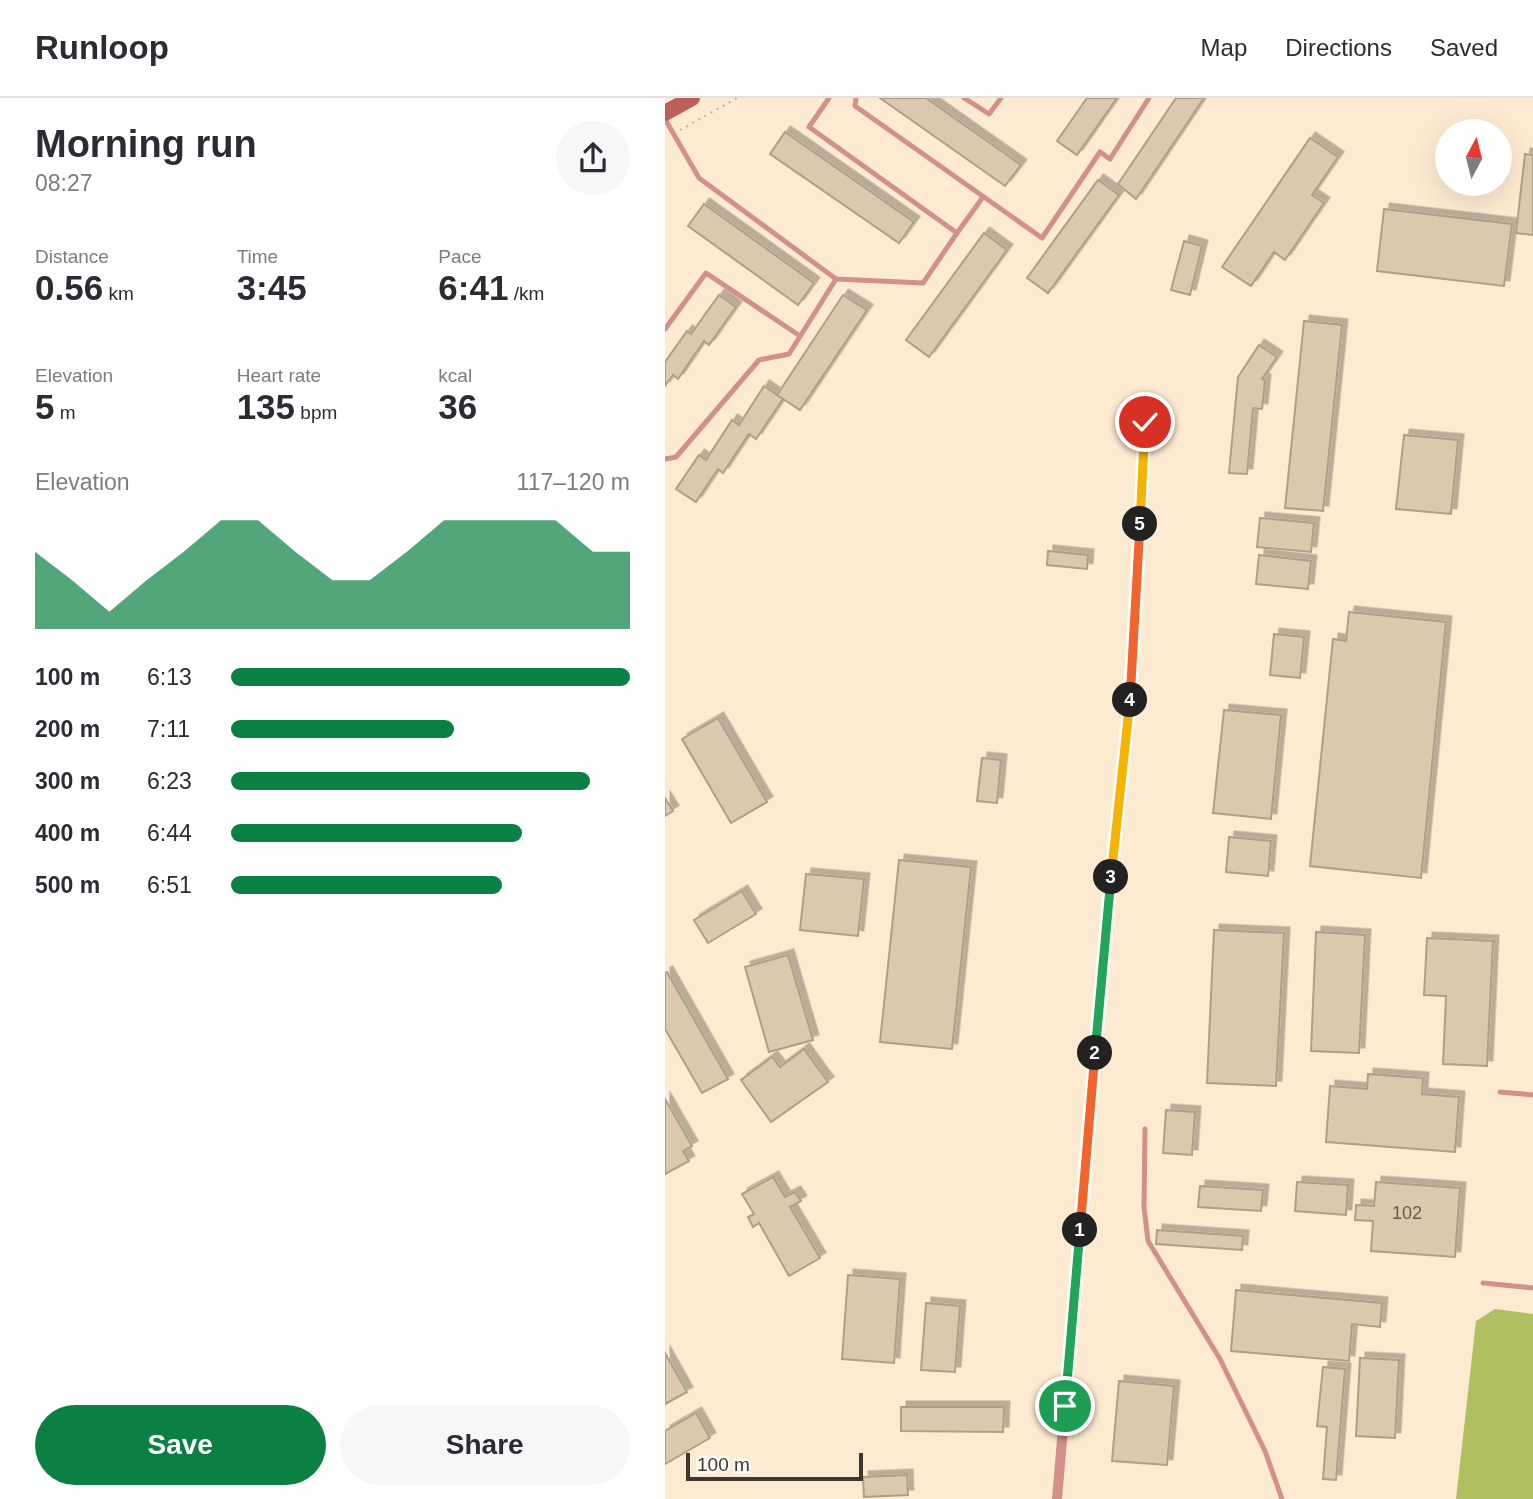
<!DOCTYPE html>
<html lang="en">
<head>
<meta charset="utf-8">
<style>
	:root { --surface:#fff; --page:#f7f7f7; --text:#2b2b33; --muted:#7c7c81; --line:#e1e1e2; --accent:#0b8043 }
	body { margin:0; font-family:Arial,sans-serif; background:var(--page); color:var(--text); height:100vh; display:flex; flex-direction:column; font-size:26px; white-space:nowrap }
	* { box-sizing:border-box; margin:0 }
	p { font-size:23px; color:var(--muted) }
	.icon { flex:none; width:38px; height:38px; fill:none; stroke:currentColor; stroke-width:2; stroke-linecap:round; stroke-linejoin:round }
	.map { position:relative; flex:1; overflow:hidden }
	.details { display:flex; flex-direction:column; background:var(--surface); width:665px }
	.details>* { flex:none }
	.needle { width:46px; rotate:7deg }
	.tools { position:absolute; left:770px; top:21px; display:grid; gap:14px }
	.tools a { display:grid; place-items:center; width:77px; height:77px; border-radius:50%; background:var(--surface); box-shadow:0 7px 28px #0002; font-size:35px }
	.scale { position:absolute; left:21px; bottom:18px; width:177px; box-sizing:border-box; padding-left:7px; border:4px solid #3e372d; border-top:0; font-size:19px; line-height:24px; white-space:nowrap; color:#3e372d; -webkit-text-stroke:5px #fefaf5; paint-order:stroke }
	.pin { position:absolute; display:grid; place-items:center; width:60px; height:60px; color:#fff; margin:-30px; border:4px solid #fff; border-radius:50%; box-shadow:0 2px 7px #0007 }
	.km { position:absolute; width:35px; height:35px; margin:-18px; border-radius:50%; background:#222; color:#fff; font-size:19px; line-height:35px; text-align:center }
	.round { display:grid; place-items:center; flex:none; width:74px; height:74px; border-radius:37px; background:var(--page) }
	.summary { display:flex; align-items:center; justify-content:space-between; height:119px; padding:0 35px }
	h1 { font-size:38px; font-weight:700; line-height:52px }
	.figures { display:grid; grid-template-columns:repeat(3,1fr); gap:10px; height:119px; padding:7px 35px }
	.figures div { display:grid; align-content:center }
	.figures b { font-size:35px; font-weight:700 }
	.figures small { font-size:19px; font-weight:400 }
	.figures p { font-size:19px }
	.chart { height:196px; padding:14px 35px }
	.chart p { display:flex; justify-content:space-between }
	.chart svg { width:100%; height:126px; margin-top:7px; fill:var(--accent); opacity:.7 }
	.cta { display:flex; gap:14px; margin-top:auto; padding:14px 35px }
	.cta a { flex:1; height:80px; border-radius:42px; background:var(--accent); color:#fff; font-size:28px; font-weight:700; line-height:80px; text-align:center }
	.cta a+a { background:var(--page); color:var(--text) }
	ul { padding:0 35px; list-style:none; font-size:23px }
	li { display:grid; grid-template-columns:112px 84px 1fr; align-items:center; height:52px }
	li i { height:18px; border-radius:9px; background:var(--accent) }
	header { display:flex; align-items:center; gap:42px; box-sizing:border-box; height:98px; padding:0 35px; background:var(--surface); border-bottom:2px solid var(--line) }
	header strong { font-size:33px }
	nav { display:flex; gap:38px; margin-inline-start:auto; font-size:24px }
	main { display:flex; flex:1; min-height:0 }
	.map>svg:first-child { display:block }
	.forest { fill:#b0c060 }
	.building { fill:#dbc9af; stroke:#b09e86; stroke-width:2; filter:url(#shadow) }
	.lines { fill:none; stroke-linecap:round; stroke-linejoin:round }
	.path { stroke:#beb09b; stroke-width:2; stroke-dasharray:2 5; stroke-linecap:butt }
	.lane { stroke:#d38f8a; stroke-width:5 }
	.street { stroke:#d38f8a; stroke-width:10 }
	.secondary { stroke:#bf5f5a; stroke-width:16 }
	.split-1-casing { stroke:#fff; stroke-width:14 }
	.split-2-casing { stroke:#fff; stroke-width:14 }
	.split-3-casing { stroke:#fff; stroke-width:14 }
	.split-4-casing { stroke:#fff; stroke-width:14 }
	.split-5-casing { stroke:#fff; stroke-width:14 }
	.split-6-casing { stroke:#fff; stroke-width:14 }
	.split-1 { stroke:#22a559; stroke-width:9 }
	.split-2 { stroke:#f0652b; stroke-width:9 }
	.split-3 { stroke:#22a559; stroke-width:9 }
	.split-4 { stroke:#f5b400; stroke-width:9 }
	.split-5 { stroke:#f0652b; stroke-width:9 }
	.split-6 { stroke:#f5b400; stroke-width:9 }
	.labels { text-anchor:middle; stroke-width:5; stroke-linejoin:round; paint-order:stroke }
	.number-label { font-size:18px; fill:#655c4e }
</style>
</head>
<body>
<header>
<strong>Runloop</strong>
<nav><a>Map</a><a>Directions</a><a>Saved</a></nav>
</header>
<main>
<section class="details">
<div class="summary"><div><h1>Morning run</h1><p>08:27</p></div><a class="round"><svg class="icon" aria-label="share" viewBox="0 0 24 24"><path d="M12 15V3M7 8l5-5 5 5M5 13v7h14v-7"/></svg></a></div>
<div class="figures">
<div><p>Distance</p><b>0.56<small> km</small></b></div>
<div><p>Time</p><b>3:45</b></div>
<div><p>Pace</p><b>6:41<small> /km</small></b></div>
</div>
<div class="figures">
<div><p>Elevation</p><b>5<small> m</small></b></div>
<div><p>Heart rate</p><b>135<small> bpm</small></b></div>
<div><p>kcal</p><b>36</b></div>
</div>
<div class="chart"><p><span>Elevation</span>117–120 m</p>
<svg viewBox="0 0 160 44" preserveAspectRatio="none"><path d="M0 44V17L10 27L20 38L30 27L40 17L50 6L60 6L70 17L80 27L90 27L100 17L110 6L120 6L130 6L140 6L150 17L160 17V44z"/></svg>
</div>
<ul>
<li><b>100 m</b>6:13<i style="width:100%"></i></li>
<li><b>200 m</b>7:11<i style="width:56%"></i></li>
<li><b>300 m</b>6:23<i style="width:90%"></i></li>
<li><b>400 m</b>6:44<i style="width:73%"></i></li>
<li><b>500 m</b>6:51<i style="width:68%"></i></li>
</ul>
<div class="cta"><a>Save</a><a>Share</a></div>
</section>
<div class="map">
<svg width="868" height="1401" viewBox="0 0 868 1401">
	<defs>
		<filter id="shadow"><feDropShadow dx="5.5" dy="-5.5" stdDeviation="0" flood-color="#0004"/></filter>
	</defs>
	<rect width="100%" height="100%" fill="#fdebd1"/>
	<polygon class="forest" points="830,1211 868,1216 868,1401 791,1401 811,1223"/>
	<g class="building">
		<polygon points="215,0 261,0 356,67 340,88"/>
		<polygon points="422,0 452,0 412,57 392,43"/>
		<polygon points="511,0 539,0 471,101 453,86"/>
		<polygon points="120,34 249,124 234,145 105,56"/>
		<polygon points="645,40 673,59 647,97 659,105 620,162 609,154 586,188 557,169"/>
		<polygon points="860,56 868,57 868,137 851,135"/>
		<polygon points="433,82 454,97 383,195 362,180"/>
		<polygon points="39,106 149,185 133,207 23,128"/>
		<polygon points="719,111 847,126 839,188 712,173"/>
		<polygon points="319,135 342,152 264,259 241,242"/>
		<polygon points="519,143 537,148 525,197 506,192"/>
		<polygon points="54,197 71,209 44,247 39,243 13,281 8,277 0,288 0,264 22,233 26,236"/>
		<polygon points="178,197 202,212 135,312 112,297"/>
		<polygon points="639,223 677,227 658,413 620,410"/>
		<polygon points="594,247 612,259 597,281 600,282 597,311 588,310 582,376 564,375 573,279"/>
		<polygon points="99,288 118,301 91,341 84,336 58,375 53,371 31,404 11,391 34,357 41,362 67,322 74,327"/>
		<polygon points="739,337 793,342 786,416 731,411"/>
		<polygon points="595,420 649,425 646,454 592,449"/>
		<polygon points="383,453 423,457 422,471 382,467"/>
		<polygon points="594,457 646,463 643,491 591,486"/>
		<polygon points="684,514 781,524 756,780 645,768 668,541 681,543"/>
		<polygon points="609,536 639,539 635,580 605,577"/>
		<polygon points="559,612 616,617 606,721 548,715"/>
		<polygon points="53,620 102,704 66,725 17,641"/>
		<polygon points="317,660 336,662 332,705 312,703"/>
		<polygon points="0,700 8,713 0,718"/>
		<polygon points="564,739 606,743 603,778 561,774"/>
		<polygon points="234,762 306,769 287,951 215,944"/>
		<polygon points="141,776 199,781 193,838 135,832"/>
		<polygon points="77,793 91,816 43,845 29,822"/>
		<polygon points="549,832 619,835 611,988 542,985"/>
		<polygon points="651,834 700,837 694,955 646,953"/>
		<polygon points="762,840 828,843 822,968 778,966 781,898 759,897"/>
		<polygon points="123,857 148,942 104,954 80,869"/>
		<polygon points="2,874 63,981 37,995 0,931 0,875"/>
		<polygon points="139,951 163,984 106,1024 76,982 107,959 115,969"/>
		<polygon points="703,976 758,980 757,996 794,999 790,1054 661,1044 665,988 702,991"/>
		<polygon points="0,1001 27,1048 18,1053 24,1063 0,1076"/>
		<polygon points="501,1012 530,1014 527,1057 498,1055"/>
		<polygon points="108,1079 120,1099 130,1094 136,1103 125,1109 155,1160 124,1178 94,1125 88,1129 83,1119 89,1116 77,1096"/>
		<polygon points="632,1084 683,1087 681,1117 630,1113"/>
		<polygon points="711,1084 795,1090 790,1159 706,1153 708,1123 690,1122 691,1107 709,1108"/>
		<polygon points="535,1088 598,1092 596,1113 533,1109"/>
		<polygon points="492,1132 578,1138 577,1152 491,1146"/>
		<polygon points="183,1177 235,1181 229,1265 177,1261"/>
		<polygon points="571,1192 717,1205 715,1229 687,1226 684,1263 566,1253"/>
		<polygon points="261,1205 295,1208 290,1274 256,1272"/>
		<polygon points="0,1255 22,1294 0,1306"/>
		<polygon points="695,1260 734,1262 730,1340 691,1338"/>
		<polygon points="658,1269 680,1271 671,1382 658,1381 662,1329 652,1328"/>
		<polygon points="454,1283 509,1288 502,1367 447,1363"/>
		<polygon points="236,1309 339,1309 338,1334 236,1333"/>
		<polygon points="31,1315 45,1340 0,1366 0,1333"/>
		<polygon points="242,1377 243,1397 199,1399 198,1379"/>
	</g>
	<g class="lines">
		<polyline class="path" points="15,32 72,0"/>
		<g class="lane">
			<polyline points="164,0 144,29 292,135 318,99"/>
			<polyline points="191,0 190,8 377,140 435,54 445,61 484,0"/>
			<polyline points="299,0 324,16 336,0"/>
			<polyline points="0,21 34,80 171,181 258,185 292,135"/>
			<polyline points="0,231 41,175 135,238"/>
			<polyline points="0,361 11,359 94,262 124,256 171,181"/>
			<polyline points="835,994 868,997"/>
			<polyline points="480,1031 479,1109 483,1143 555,1261 600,1353 617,1401"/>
			<polyline points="818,1185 868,1190"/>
		</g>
		<polyline class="street" points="392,1401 439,845 465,600 480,324"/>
		<polyline class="secondary" points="0,15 27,0"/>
	</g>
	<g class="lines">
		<defs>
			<polyline id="split-1" points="400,1308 415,1132"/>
			<polyline id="split-2" points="415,1132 430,955"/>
			<polyline id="split-3" points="430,955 446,779"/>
			<polyline id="split-4" points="446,779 465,602"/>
			<polyline id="split-5" points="465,602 475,426"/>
			<polyline id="split-6" points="475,426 480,324"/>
		</defs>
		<use href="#split-1" class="split-1-casing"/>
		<use href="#split-2" class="split-2-casing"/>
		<use href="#split-3" class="split-3-casing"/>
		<use href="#split-4" class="split-4-casing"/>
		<use href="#split-5" class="split-5-casing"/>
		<use href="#split-6" class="split-6-casing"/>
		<use href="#split-1" class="split-1"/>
		<use href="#split-2" class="split-2"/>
		<use href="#split-3" class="split-3"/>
		<use href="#split-4" class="split-4"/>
		<use href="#split-5" class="split-5"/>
		<use href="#split-6" class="split-6"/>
	</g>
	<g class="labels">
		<g class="number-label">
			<text x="742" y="1121">102</text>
		</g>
	</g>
</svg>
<div class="tools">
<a><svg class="needle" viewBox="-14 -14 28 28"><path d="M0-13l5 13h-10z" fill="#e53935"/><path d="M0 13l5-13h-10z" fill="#7c7c81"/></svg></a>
</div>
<div class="scale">100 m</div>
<div class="pin" style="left:400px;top:1308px;background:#1e9e55"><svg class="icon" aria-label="arrive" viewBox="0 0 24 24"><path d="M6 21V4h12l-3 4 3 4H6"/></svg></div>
<div class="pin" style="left:480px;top:324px;background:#d93025"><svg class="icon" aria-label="check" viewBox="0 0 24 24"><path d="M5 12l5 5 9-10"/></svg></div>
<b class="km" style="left:415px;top:1132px">1</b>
<b class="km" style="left:430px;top:955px">2</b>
<b class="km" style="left:446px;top:779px">3</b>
<b class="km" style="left:465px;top:602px">4</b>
<b class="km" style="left:475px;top:426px">5</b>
</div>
</main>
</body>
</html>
